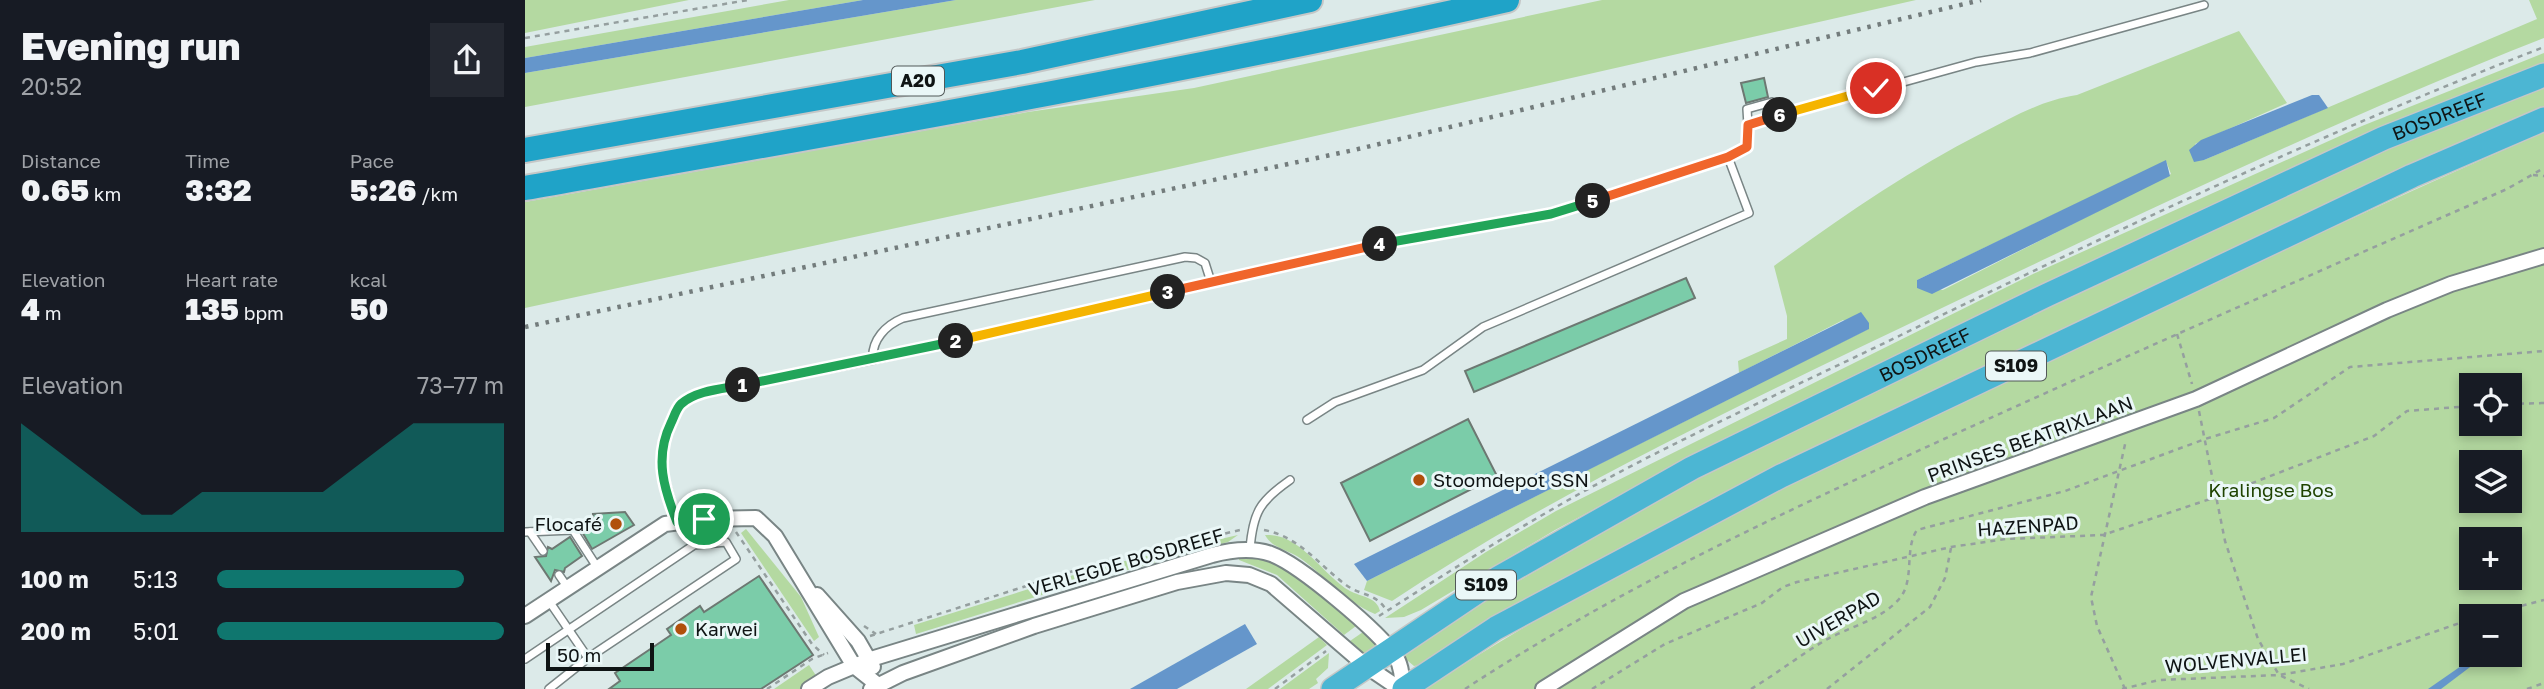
<!DOCTYPE html>
<html lang="en">
<head>
<meta charset="utf-8">
<style>
	:root { --surface:#171b24; --page:#242831; --text:#f1f3f6; --muted:#9ea1a6; --accent:#0f766e }
	body { margin:0; font-family:"Golos Text",sans-serif; background:var(--page); color:var(--text); height:100vh; display:flex; flex-direction:column; font-size:26px; white-space:nowrap }
	* { box-sizing:border-box; margin:0 }
	p { font-size:23px; color:var(--muted) }
	.icon { flex:none; width:38px; height:38px; fill:none; stroke:currentColor; stroke-width:2; stroke-linecap:round; stroke-linejoin:round }
	.map { position:relative; flex:1; overflow:hidden }
	.side { display:flex; flex-direction:column; background:var(--surface); width:525px }
	.side>* { flex:none }
	.fabs { position:absolute; left:1934px; top:373px; display:grid; gap:14px }
	.fabs a { display:grid; place-items:center; width:63px; height:63px; border-radius:0px; background:var(--surface); box-shadow:0 4px 10px #0003; font-size:35px }
	.scale { position:absolute; left:21px; bottom:18px; width:108px; box-sizing:border-box; padding-left:7px; border:4px solid #0f1414; border-top:0; font-size:19px; line-height:24px; white-space:nowrap; color:#0f1414; -webkit-text-stroke:5px #eaf7f7; paint-order:stroke }
	.pin { position:absolute; display:grid; place-items:center; width:60px; height:60px; color:#fff; margin:-30px; border:4px solid #fff; border-radius:50%; box-shadow:0 2px 7px #0007 }
	.km { position:absolute; width:35px; height:35px; margin:-18px; border-radius:50%; background:#222; color:#fff; font-size:19px; line-height:35px; text-align:center }
	.round { display:grid; place-items:center; flex:none; width:74px; height:74px; border-radius:0px; background:var(--page) }
	.overview { display:flex; align-items:center; justify-content:space-between; height:119px; padding:0 21px }
	h1 { font-size:38px; font-weight:800; line-height:52px }
	.figures { display:grid; grid-template-columns:repeat(3,1fr); gap:10px; height:119px; padding:7px 21px }
	.figures div { display:grid; align-content:center }
	.figures b { font-size:30px; font-weight:800 }
	.figures small { font-size:19px; font-weight:400 }
	.figures p { font-size:19px }
	.chart { height:196px; padding:14px 21px }
	.chart p { display:flex; justify-content:space-between }
	.chart svg { width:100%; height:126px; margin-top:7px; fill:var(--accent); opacity:.7 }
	ul { padding:0 21px; list-style:none; font-size:23px }
	li { display:grid; grid-template-columns:112px 84px 1fr; align-items:center; height:52px }
	li i { height:18px; border-radius:9px; background:var(--accent) }
	main { display:flex; flex:1; min-height:0 }
	.map>svg:first-child { display:block }
	.green { fill:#b4d9a1; fill-rule:evenodd }
	.water { fill:#6596cb }
	.building { fill:#7bcca9; stroke:#6d7872; stroke-width:2 }
	.lines { fill:none; stroke-linecap:round; stroke-linejoin:round }
	.service-casing { stroke:#798585; stroke-width:10 }
	.minor-casing { stroke:#798585; stroke-width:18 }
	.trunk-casing { stroke:#c5c7c7; stroke-width:26 }
	.motorway-casing { stroke:#c5c7c7; stroke-width:28 }
	.path { stroke:#959f9f; stroke-width:2.5; stroke-dasharray:5 5; stroke-linecap:butt }
	.service { stroke:#fff; stroke-width:7 }
	.minor { stroke:#fff; stroke-width:14 }
	.trunk { stroke:#4cb6d3; stroke-width:23 }
	.motorway { stroke:#1fa3c8; stroke-width:24 }
	.rail { stroke:#737c7c; stroke-width:4.5; stroke-dasharray:3.5 7; stroke-linecap:butt }
	.split-1-casing { stroke:#fff; stroke-width:14 }
	.split-2-casing { stroke:#fff; stroke-width:14 }
	.split-3-casing { stroke:#fff; stroke-width:14 }
	.split-4-casing { stroke:#fff; stroke-width:14 }
	.split-5-casing { stroke:#fff; stroke-width:14 }
	.split-6-casing { stroke:#fff; stroke-width:14 }
	.split-7-casing { stroke:#fff; stroke-width:14 }
	.split-1 { stroke:#22a559; stroke-width:9 }
	.split-2 { stroke:#22a559; stroke-width:9 }
	.split-3 { stroke:#f5b400; stroke-width:9 }
	.split-4 { stroke:#f0652b; stroke-width:9 }
	.split-5 { stroke:#22a559; stroke-width:9 }
	.split-6 { stroke:#f0652b; stroke-width:9 }
	.split-7 { stroke:#f5b400; stroke-width:9 }
	.poi-dot { fill:#b0500b; stroke:#eaf7f7; stroke-width:2.5 }
	.labels { text-anchor:middle; stroke-width:6; stroke-linejoin:round; paint-order:stroke }
	.shield { fill:#eaf7f7; stroke:#515858; stroke-width:2 }
	.shield-label { font-size:18px; font-weight:bold; fill:#0f1414 }
	.street-label { font-size:19px; fill:#0f1414; stroke:#eaf7f7 }
	.poi-label { font-size:19px; fill:#0f1414; stroke:#eaf7f7; text-anchor:start }
	.park-label { font-size:19px; fill:#1f4300; stroke:#eaf7f7 }
</style>
</head>
<body>
<main>
<section class="side">
<div class="overview"><div><h1>Evening run</h1><p>20:52</p></div><a class="round"><svg class="icon" aria-label="share" viewBox="0 0 24 24"><path d="M12 15V3M7 8l5-5 5 5M5 13v7h14v-7"/></svg></a></div>
<div class="figures">
<div><p>Distance</p><b>0.65<small> km</small></b></div>
<div><p>Time</p><b>3:32</b></div>
<div><p>Pace</p><b>5:26<small> /km</small></b></div>
</div>
<div class="figures">
<div><p>Elevation</p><b>4<small> m</small></b></div>
<div><p>Heart rate</p><b>135<small> bpm</small></b></div>
<div><p>kcal</p><b>50</b></div>
</div>
<div class="chart"><p><span>Elevation</span>73–77 m</p>
<svg viewBox="0 0 160 44" preserveAspectRatio="none"><path d="M0 44V6L10 14L20 22L30 30L40 38L50 38L60 30L70 30L80 30L90 30L100 30L110 22L120 14L130 6L140 6L150 6L160 6V44z"/></svg>
</div>
<ul>
<li><b>100 m</b>5:13<i style="width:86%"></i></li>
<li><b>200 m</b>5:01<i style="width:100%"></i></li>
</ul>
</section>
<div class="map">
<svg width="2019" height="689" viewBox="0 0 2019 689">
	<rect width="100%" height="100%" fill="#dceae9"/>
	<g class="green">
		<polygon points="0,0 164,0 0,33"/>
		<polygon points="264,0 338,0 0,58 0,47"/>
		<polygon points="431,0 570,0 0,107 0,73"/>
		<polygon points="1077,0 1391,0 640,170 0,308 0,202 503,112 669,88"/>
		<path d="M2004,0H2019V38C1815,118 1617,213 1419,307C1232,397 1041,485 867,601L839,590L842,581L1343,329L1318,320L1214,373L1213,361L1262,339V316L1249,266C1316,217 1383,171 1457,133C1488,117 1517,100 1552,95L1714,31L1762,103L1670,144L1679,160L2012,19ZM1641,161L1646,174L1418,290L1392,288V280Z"/>
		<polygon points="2019,53 2019,66 1139,472 1030,530 896,610 879,617 860,618 961,552 1031,511 1508,274 1837,126"/>
		<polygon points="2019,83 2019,110 1282,453 1069,563 900,664 889,666 871,651 1207,459 1818,165"/>
		<path d="M2019,132V689H900C1092,564 1297,466 1505,368C1676,288 1846,208 2019,132ZM1946,385H1984V424H1946ZM1946,462H1984V500H1946ZM1946,539H1984V578H1946ZM1946,616H1984V654H1946Z"/>
		<polygon points="221,529 276,597 294,637 289,641 216,533"/>
		<polygon points="713,535 703,542 556,583 391,634 389,625 574,567"/>
		<path d="M740,535C776,533 797,575 825,591C836,597 852,597 855,611L850,614C820,601 801,577 775,558C762,549 748,549 740,535Z"/>
		<path d="M714,555C769,562 792,590 831,626L819,635L752,575L714,560Z"/>
		<polygon points="838,632 853,647 842,656 825,641"/>
		<polygon points="794,637 802,645 743,689 721,689"/>
		<polygon points="804,653 803,668 791,679 793,683 784,689 755,689"/>
		<polygon points="284,665 292,677 275,689 249,689"/>
	</g>
	<g class="water">
		<polygon points="338,0 431,0 0,73 0,58"/>
		<polygon points="1787,95 1794,95 1803,108 1679,160 1669,162 1664,150 1676,140"/>
		<polygon points="1641,160 1645,176 1407,294 1392,288 1392,280"/>
		<polygon points="1336,312 1344,323 1344,329 842,581 829,564"/>
		<polygon points="720,624 732,644 652,689 605,689"/>
		<polygon points="1952,655 1961,655 1916,689 1903,689"/>
	</g>
	<g class="building">
		<polygon points="1239,78 1243,97 1221,103 1216,83"/>
		<polygon points="1161,278 1170,298 949,392 940,371"/>
		<polygon points="943,419 972,476 845,541 816,483"/>
		<polygon points="100,512 109,525 67,549 56,530 69,521 68,514"/>
		<polygon points="45,537 57,556 40,568 39,572 30,570 26,581 10,557 21,556 23,547 27,549"/>
		<polygon points="234,576 288,655 236,689 84,689 95,681 90,673 146,635 142,629 175,606 179,612"/>
	</g>
	<g class="lines">
		<defs>
			<g id="service">
				<polyline points="1223,125 1222,109 1247,102"/>
				<path d="M348,360C346,340 361,325 378,318L660,257L671,258L680,263L686,282"/>
				<polyline points="782,420 810,402 898,370 958,327 1224,213 1203,157"/>
				<polyline points="152,522 136,466 140,436 155,405 174,394 348,360 867,241 1026,214 1203,157 1222,147 1223,125 1451,62 1505,53 1679,5"/>
				<polyline points="0,532 48,530 72,567"/>
				<polyline points="5,532 18,551"/>
				<path d="M725,549C728,512 735,501 765,480"/>
				<polyline points="34,575 43,588"/>
				<polyline points="24,601 63,658"/>
				<polyline points="0,659 169,545 201,542 211,559 63,658 24,689"/>
			</g>
			<g id="minor">
				<polyline points="292,595 333,641 348,667"/>
				<polyline points="0,616 140,524 179,519 231,518 250,536 329,666 353,685"/>
				<path d="M284,689L303,677L346,659L687,555C706,550 726,547 746,554C774,564 855,632 871,657C877,667 877,678 877,689"/>
				<polyline points="346,689 378,673 509,626 652,582 701,573 724,575 746,584 841,666 875,689"/>
				<polyline points="1018,689 1159,601 1400,497 1671,399 1862,310 1926,284 2019,256"/>
			</g>
			<g id="trunk">
				<path id="s1" d="M808,689L973,578L1167,468L1522,295L1859,138L2019,75"/>
				<polyline points="879,689 971,628 1256,476 1887,176 2019,119"/>
			</g>
			<g id="motorway">
				<polyline points="0,150 497,62 785,0"/>
				<path d="M0,188C328,130 657,73 982,0"/>
			</g>
		</defs>
		<use href="#service" class="service-casing"/>
		<use href="#minor" class="minor-casing"/>
		<use href="#trunk" class="trunk-casing"/>
		<use href="#motorway" class="motorway-casing"/>
		<g class="path">
			<polyline points="0,38 223,0"/>
			<polyline points="2008,175 2019,176"/>
			<polyline points="1652,334 1667,384"/>
			<polyline points="1984,404 2019,403"/>
			<polyline points="1674,411 1700,541 1733,639 1754,675 1784,689"/>
			<path d="M739,530C775,537 794,565 821,585C838,597 850,592 862,611"/>
			<polyline points="211,532 287,644 299,655"/>
			<path d="M854,616C920,574 986,532 1054,494C1159,436 1269,387 1376,335C1587,232 1800,132 2019,47"/>
			<polyline points="1958,616 2019,600"/>
			<polyline points="339,626 351,634"/>
			<polyline points="345,636 570,564 715,530"/>
			<polyline points="242,689 287,659 303,653"/>
			<polyline points="750,689 801,651"/>
			<path d="M940,689C1091,590 1255,514 1419,439C1606,354 1794,271 1982,189L2019,168"/>
			<polyline points="1067,689 1140,644 1237,603 1258,587 1272,582 1426,547 1481,539 1578,535 1691,497 1849,436 1882,411 1946,406"/>
			<path d="M1226,689C1251,674 1274,656 1299,641C1323,627 1357,620 1375,598C1390,579 1379,549 1392,530L1540,491L1680,439L1749,418L1825,367L2019,351"/>
			<polyline points="1302,689 1405,607 1420,578 1426,548"/>
			<polyline points="1597,689 1634,680 1754,675 1818,664 1946,619"/>
			<polyline points="1600,689 1572,626 1566,597 1601,440"/>
			<polyline points="2002,689 2019,683"/>
		</g>
		<use href="#service" class="service"/>
		<use href="#minor" class="minor"/>
		<use href="#trunk" class="trunk"/>
		<use href="#motorway" class="motorway"/>
		<polyline class="rail" points="0,327 829,150 1456,0"/>
	</g>
	<g class="lines">
		<defs>
			<path id="split-1" d="M179,519L152,522C139,489 129,458 146,423C149,417 151,409 156,404C172,390 198,389 218,385"/>
			<polyline id="split-2" points="218,385 431,341"/>
			<polyline id="split-3" points="431,341 643,292"/>
			<polyline id="split-4" points="643,292 855,244"/>
			<polyline id="split-5" points="855,244 1026,214 1068,201"/>
			<polyline id="split-6" points="1068,201 1203,157 1222,147 1223,125 1255,115"/>
			<polyline id="split-7" points="1255,115 1351,88"/>
		</defs>
		<use href="#split-1" class="split-1-casing"/>
		<use href="#split-2" class="split-2-casing"/>
		<use href="#split-3" class="split-3-casing"/>
		<use href="#split-4" class="split-4-casing"/>
		<use href="#split-5" class="split-5-casing"/>
		<use href="#split-6" class="split-6-casing"/>
		<use href="#split-7" class="split-7-casing"/>
		<use href="#split-1" class="split-1"/>
		<use href="#split-2" class="split-2"/>
		<use href="#split-3" class="split-3"/>
		<use href="#split-4" class="split-4"/>
		<use href="#split-5" class="split-5"/>
		<use href="#split-6" class="split-6"/>
		<use href="#split-7" class="split-7"/>
	</g>
	<g class="poi-dot">
		<circle cx="894" cy="480" r="7"/>
		<circle cx="91" cy="524" r="7"/>
		<circle cx="156" cy="629" r="7"/>
	</g>
	<g class="labels">
		<g class="shield">
			<rect x="367" y="66.5" width="52" height="29" rx="5"/>
			<rect x="1461" y="351.5" width="60" height="29" rx="5"/>
			<rect x="931" y="570.5" width="60" height="29" rx="5"/>
		</g>
		<g class="shield-label">
			<text x="393" y="87">A20</text>
			<text x="1491" y="372">S109</text>
			<text x="961" y="591">S109</text>
		</g>
		<g class="street-label">
			<text dy="7" stroke="none"><textPath href="#s1" startOffset="1248">BOSDREEF</textPath></text>
			<text dy="7" stroke="none"><textPath href="#s1" startOffset="681">BOSDREEF</textPath></text>
			<text transform="translate(1505 439) rotate(-20)" y="7">PRINSES BEATRIXLAAN</text>
			<text transform="translate(1503 526) rotate(-4)" y="7">HAZENPAD</text>
			<text transform="translate(601 562) rotate(-16)" y="7">VERLEGDE BOSDREEF</text>
			<text transform="translate(1313 619) rotate(-30)" y="7">UIVERPAD</text>
			<text transform="translate(1711 660) rotate(-5)" y="7">WOLVENVALLEI</text>
		</g>
		<g class="poi-label">
			<text x="908" y="487">Stoomdepot SSN</text>
			<text x="77" y="531" text-anchor="end">Flocafé</text>
			<text x="170" y="636">Karwei</text>
		</g>
		<g class="park-label">
			<text x="1746" y="497">Kralingse Bos</text>
		</g>
	</g>
</svg>
<div class="fabs">
<a><svg class="icon" aria-label="locate" viewBox="0 0 24 24"><circle cx="12" cy="12" r="6"/><path d="M12 2v4M12 18v4M2 12h4M18 12h4"/></svg></a>
<a><svg class="icon" aria-label="layers" viewBox="0 0 24 24"><path d="M12 4l9 5-9 5-9-5zM3 14l9 5 9-5"/></svg></a>
<a>+</a>
<a>−</a>
</div>
<div class="scale">50 m</div>
<div class="pin" style="left:179px;top:519px;background:#1e9e55"><svg class="icon" aria-label="arrive" viewBox="0 0 24 24"><path d="M6 21V4h12l-3 4 3 4H6"/></svg></div>
<div class="pin" style="left:1351px;top:88px;background:#d93025"><svg class="icon" aria-label="check" viewBox="0 0 24 24"><path d="M5 12l5 5 9-10"/></svg></div>
<b class="km" style="left:218px;top:385px">1</b>
<b class="km" style="left:431px;top:341px">2</b>
<b class="km" style="left:643px;top:292px">3</b>
<b class="km" style="left:855px;top:244px">4</b>
<b class="km" style="left:1068px;top:201px">5</b>
<b class="km" style="left:1255px;top:115px">6</b>
</div>
</main>
</body>
</html>
